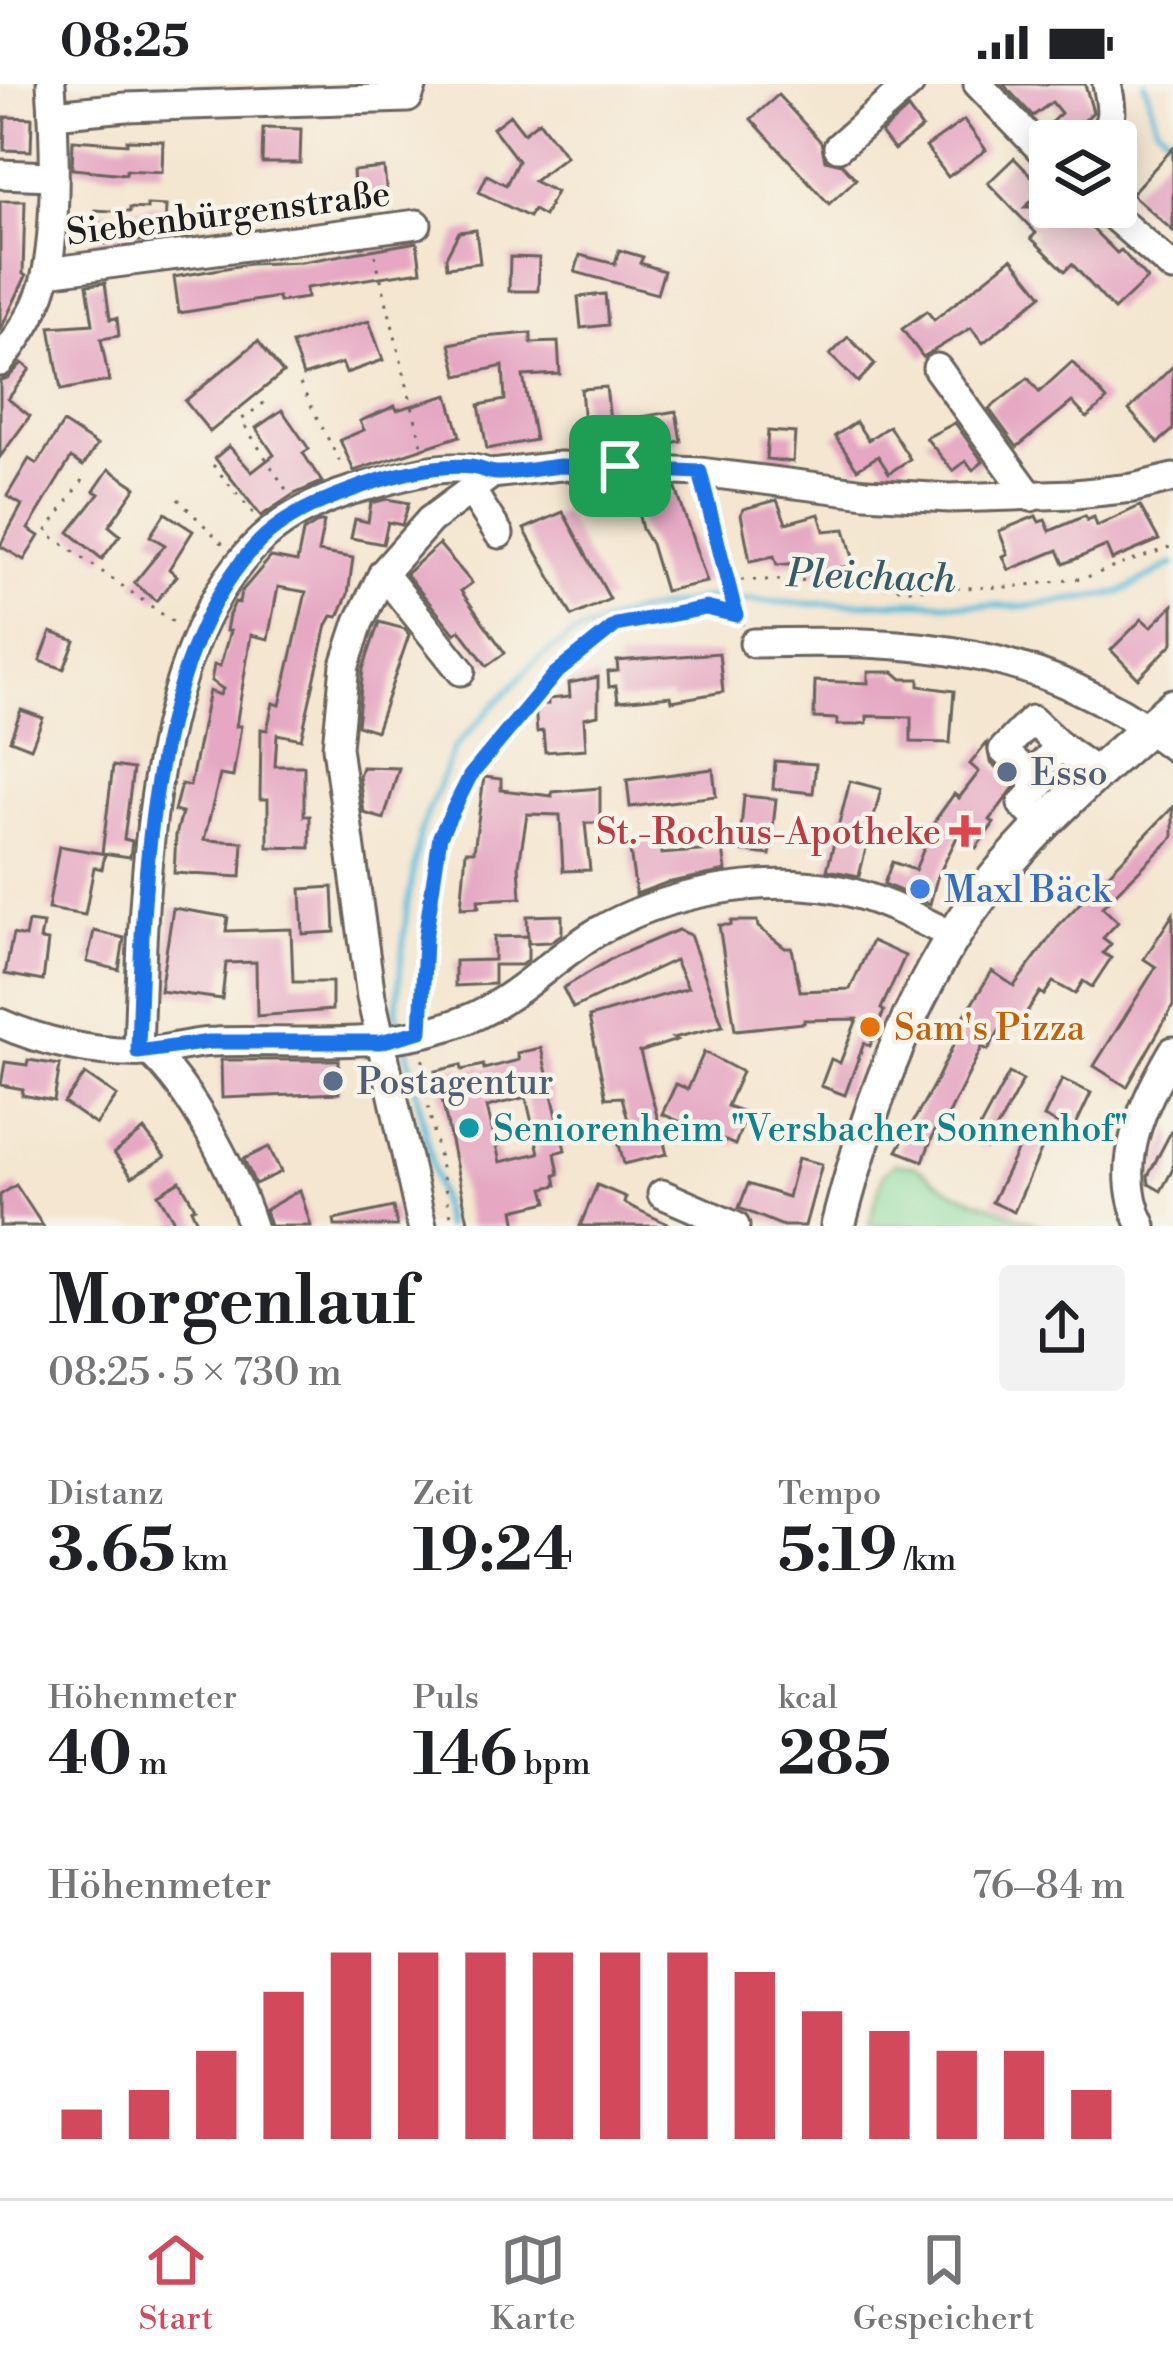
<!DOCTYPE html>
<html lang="de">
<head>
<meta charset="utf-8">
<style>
	:root { --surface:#fff; --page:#f2f2f2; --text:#202124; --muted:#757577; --line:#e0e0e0; --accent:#d1495b }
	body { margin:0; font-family:"Libre Bodoni",serif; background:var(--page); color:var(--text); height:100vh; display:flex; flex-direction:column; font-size:45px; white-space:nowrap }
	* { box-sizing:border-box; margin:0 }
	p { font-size:39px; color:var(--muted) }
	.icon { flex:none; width:66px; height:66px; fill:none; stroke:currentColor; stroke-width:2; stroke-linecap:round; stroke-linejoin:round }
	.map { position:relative; height:1142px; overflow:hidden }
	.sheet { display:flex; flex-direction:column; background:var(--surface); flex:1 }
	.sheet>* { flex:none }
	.controls { position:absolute; left:1029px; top:36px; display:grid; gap:24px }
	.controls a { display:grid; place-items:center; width:108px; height:108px; border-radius:12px; background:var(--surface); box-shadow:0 6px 30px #0003; font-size:60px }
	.pin { position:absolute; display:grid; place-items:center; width:102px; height:102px; color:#fff; margin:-51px; border-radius:24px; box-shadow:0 6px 18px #0006 }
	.round { display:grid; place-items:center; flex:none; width:126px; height:126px; border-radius:12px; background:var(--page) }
	.head { display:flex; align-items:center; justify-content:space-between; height:204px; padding:0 48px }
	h1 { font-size:66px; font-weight:700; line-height:90px }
	.figures { display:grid; grid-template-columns:repeat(3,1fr); gap:18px; height:204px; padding:12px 48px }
	.figures div { display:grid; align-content:center }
	.figures b { font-size:60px; font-weight:700 }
	.figures small { font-size:33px; font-weight:400 }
	.figures p { font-size:33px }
	.chart { height:336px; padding:24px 48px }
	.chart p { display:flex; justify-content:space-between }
	.chart svg { width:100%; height:216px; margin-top:12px; stroke:var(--accent); stroke-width:6 }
	.status { display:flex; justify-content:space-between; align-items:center; height:84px; padding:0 60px; background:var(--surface); direction:ltr }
	.status svg { height:33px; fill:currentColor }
	.dock { display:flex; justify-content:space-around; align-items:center; height:168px; border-top:3px solid var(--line); background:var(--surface); font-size:33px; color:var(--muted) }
	.dock a { display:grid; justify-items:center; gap:6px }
	.dock .active { color:var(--accent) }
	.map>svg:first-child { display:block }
	.green { fill:#88db9d; stroke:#527c5c; stroke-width:3 }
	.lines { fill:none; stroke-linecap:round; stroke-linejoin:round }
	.stream { stroke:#5abbd9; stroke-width:6 }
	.building { fill:#e5a7c2; fill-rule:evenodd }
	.minor-casing { stroke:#68635b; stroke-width:33 }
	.major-casing { stroke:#68635b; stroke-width:39 }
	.path { stroke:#68635b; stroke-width:3; stroke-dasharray:3 9; stroke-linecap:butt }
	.minor { stroke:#fff; stroke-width:27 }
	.major { stroke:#fff; stroke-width:33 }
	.route-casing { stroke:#fff; stroke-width:24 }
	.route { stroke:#1a73e8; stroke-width:15 }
	.service-dot { fill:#5c6f8a; stroke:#f7f3e8; stroke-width:4.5 }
	.health-dot { fill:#e0444e; stroke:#f7f3e8; stroke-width:4.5 }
	.shop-dot { fill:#3f7fe0; stroke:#f7f3e8; stroke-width:4.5 }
	.food-dot { fill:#e8710a; stroke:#f7f3e8; stroke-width:4.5 }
	.culture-dot { fill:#0f9aa8; stroke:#f7f3e8; stroke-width:4.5 }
	.labels { text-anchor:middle; stroke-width:9; stroke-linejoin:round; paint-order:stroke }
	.street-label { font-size:36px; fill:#1c1c1c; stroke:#f7f3e8 }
	.service-label { font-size:36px; fill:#4e5e75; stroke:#f7f3e8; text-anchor:start }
	.health-label { font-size:36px; fill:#be3a42; stroke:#f7f3e8; text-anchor:end }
	.shop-label { font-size:36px; fill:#366cbe; stroke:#f7f3e8; text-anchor:start }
	.food-label { font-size:36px; fill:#c56008; stroke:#f7f3e8; text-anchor:start }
	.culture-label { font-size:36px; fill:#0d838f; stroke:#f7f3e8; text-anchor:start }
	.water-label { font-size:39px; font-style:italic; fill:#355c68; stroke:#f7f3e8 }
</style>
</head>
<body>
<div class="status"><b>08:25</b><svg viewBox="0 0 49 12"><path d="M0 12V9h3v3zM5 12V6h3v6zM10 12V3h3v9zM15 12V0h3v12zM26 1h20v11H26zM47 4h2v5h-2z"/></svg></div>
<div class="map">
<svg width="1173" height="1142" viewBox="0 0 1173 1142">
	<rect width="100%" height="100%" fill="#f7f3e8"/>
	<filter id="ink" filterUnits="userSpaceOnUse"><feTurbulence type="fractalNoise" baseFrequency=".00833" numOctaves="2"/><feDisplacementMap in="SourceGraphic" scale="24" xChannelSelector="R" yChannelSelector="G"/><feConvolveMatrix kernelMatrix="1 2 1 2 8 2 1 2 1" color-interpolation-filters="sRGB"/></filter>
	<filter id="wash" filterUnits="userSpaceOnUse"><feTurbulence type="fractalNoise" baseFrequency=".004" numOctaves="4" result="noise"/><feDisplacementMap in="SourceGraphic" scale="48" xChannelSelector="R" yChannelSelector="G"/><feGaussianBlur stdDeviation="2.7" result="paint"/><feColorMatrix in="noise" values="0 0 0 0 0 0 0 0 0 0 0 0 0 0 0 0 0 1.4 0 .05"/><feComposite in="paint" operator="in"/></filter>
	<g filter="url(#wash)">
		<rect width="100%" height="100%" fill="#f4e6d0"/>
		<polygon class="green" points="895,1079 915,1082 951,1106 1042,1142 869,1142 883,1090"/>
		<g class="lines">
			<g class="stream">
				<polyline points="1145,0 1157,42 1173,56"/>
				<polyline points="402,945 396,928 407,823 421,746 454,664 537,576 573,551 625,531 709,514 810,520 916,518 1023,523 1119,509 1173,480"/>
				<polyline points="406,958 445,1142"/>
			</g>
		</g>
		<g id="blocks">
			<g class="building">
				<polygon points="1003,0 1085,0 1093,28 1077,44 1082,50 1080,57 1058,57 1045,44 1061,29 1052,18 1033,32"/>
				<polygon points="778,11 821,58 825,76 842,80 856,95 829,120 751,35"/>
				<polygon points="908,25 922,44 894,66 881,49"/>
				<polygon points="510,31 524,49 539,37 566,72 533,97 556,108 544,132 533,126 529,133 479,108 487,91 506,101 518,77 493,44"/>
				<polygon points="5,33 32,34 31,67 4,66"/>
				<polygon points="964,36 986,66 948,93 926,63"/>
				<polygon points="263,44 301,45 300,79 262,79"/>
				<polygon points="73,56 127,60 127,56 163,57 162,88 126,86 126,90 72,85"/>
				<polygon points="1173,64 1173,147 1131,110"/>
				<polygon points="1014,74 1044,105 1025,123 1070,123 1117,169 1121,166 1147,195 1114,226 1072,180 1065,187 1031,154 1036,149 988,99"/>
				<polygon points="384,84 387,112 355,115 353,87"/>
				<polygon points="0,117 25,117 23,190 26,192 0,247"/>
				<polygon points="147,121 166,122 165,155 94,160 95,126 130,128 130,124 147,125"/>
				<polygon points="476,146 480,179 447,183 446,173 459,148"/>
				<polygon points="417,158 421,187 306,204 307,214 279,218 278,213 179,229 174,193 249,180 302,178"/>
				<polygon points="619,166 643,173 640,179 664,187 657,210 575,188 580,171 615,180"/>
				<polygon points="510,173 539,174 538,207 509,207"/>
				<polygon points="1012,174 1042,211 983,259 971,244 923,273 902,245 927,227 934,236"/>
				<polygon points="105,199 110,235 117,234 119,252 101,255 109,297 61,306 50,243 93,240 87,201"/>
				<polygon points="605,210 608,241 581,244 578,213"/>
				<polygon points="369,237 383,276 346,289 342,279 303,292 292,260"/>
				<polygon points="531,249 531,259 558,258 560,290 523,292 535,356 487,365 479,321 505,316 503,282 458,292 450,260 483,253"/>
				<polygon points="848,253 875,280 858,298 830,271"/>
				<polygon points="258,257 283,289 210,348 185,317"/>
				<polygon points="1072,278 1107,316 1087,334 1072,318 1017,363 989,325 1028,294 1039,308"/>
				<polygon points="22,279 30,285 8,315 30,332 0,373 0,296 8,294"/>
				<polygon points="1173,282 1173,346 1158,359 1129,326"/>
				<polygon points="606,303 610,336 584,339 581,305"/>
				<polygon points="448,311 460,352 354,387 340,356 364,346 360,337 395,322 397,326"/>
				<polygon points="282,326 309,365 303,369 322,398 294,410 261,432 215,374 229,362 252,388 274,371 256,344"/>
				<polygon points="676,327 681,357 642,364 636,334"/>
				<polygon points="856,338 868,356 889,342 910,375 889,389 878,372 857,385 835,352"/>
				<polygon points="63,339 97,361 83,382 71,374 28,445 39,452 24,476 0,462 22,421 7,412 29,375 37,380"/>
				<polygon points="955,339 983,378 973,386 966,377 953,387 926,354"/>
				<polygon points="768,347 795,349 793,378 766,375"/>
				<polygon points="109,385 136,403 109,442 120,451 102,475 69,448 99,410 94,407"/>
				<polygon points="666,405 676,405 707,498 665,507 651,460 642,445 634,412"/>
				<polygon points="387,415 409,419 402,441 388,438 383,460 351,454 355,435 368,438 371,419"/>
				<polygon points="777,416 786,439 819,430 824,447 845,445 854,477 852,481 812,492 810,483 799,486 797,479 777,481 774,472 750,477 741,430 743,425"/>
				<polygon points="1140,422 1159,456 1112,476 1106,462 1064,480 1058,466 1009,486 1003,472 1008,470 999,447 1036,432 1039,438 1045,436 1050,447 1085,432 1087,436 1094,433 1097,442"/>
				<polygon points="563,428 610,515 572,532 524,445"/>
				<polygon points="165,429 193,447 169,485 177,492 156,517 134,499 165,461 150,452"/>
				<polygon points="319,438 324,438 318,468 353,474 348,510 338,533 332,532 327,541 301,655 277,650 275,682 304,682 304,732 310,732 310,764 268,763 268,715 260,715 261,645 267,646 273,619 280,621 306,508 278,503 268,555 251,551 236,642 241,642 233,693 220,691 204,756 243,758 241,793 174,789 176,751 182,729 174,727 181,700 190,702 209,607 220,611 223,605 211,597 214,581 220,582 230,547 226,547 229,531 235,518 239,519 241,508 271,473 297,478 303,448"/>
				<polygon points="439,460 472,499 461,507 505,569 487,582 460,546 455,550 406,490"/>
				<polygon points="1173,521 1173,559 1138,594 1111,566 1142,535 1151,543"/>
				<polygon points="379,538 405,545 409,551 376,647 357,641 363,585"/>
				<polygon points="51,548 75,557 64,585 40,577"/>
				<polygon points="719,569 723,608 672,617 671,612 618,617 616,602 609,603 608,588 618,587 617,577"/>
				<polygon points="868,588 894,588 902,595 919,595 919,602 954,607 950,659 911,658 911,633 867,632 867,639 851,641 837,641 837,635 814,634 815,597 868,599"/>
				<polygon points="598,593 598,631 584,634 586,665 545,668 543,647 537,648 535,621 548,620 548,615 570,613 569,599"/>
				<polygon points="21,626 43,634 31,664 10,656"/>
				<polygon points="987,659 990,678 1015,702 990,736 994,739 976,764 958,751 937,794 930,820 884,800 892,778 915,786 936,735 954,710 959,714 979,688 970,680"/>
				<polygon points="775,677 816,680 813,709 773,705"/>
				<polygon points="113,682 133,685 124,755 132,757 130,773 102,769"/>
				<polygon points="362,683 399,684 384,735 364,729 359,692"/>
				<polygon points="713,685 716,712 630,723 627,696"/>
				<polygon points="484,693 501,695 501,706 552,712 552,708 600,704 600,739 585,739 590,786 563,787 560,731 527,730 519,781 521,814 478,816 479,823 461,824 466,767 474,767"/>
				<polygon points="850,697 881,705 859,792 827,786"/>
				<polygon points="744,712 776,715 770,771 739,767"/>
				<polygon points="1173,723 1173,753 1102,823 1118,838 1103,854 1111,860 1103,869 1111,874 1092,903 1083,897 1075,910 1053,898 1044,911 1040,908 1020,938 1009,930 988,966 982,963 941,1046 936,1044 923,1077 897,1067 938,993 959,949 955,947 992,887 1014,902 1059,841"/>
				<polygon points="660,755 662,770 723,765 726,787 666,799 636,810 629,759"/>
				<polygon points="59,762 105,770 102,785 94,783 85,831 48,825"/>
				<polygon points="333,803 335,848 303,850 301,805"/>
				<polygon points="173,824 228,833 226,847 291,845 293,898 332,898 332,926 257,932 256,878 226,879 222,915 160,907"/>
				<polygon points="1173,830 1173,922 1127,1003 1094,982 1156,883 1144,875"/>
				<polygon points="562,831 562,850 550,858 528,859 527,832"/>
				<polygon points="731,837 757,837 758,843 785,864 792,864 800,907 850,905 872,857 905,872 881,925 884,927 870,962 864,959 845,1011 821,1002 831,975 840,979 857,935 804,936 804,939 735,946 719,841 731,841"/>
				<polygon points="28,838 43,840 40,856 48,857 43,897 5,890 13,850 25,853"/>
				<polygon points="678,846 690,851 723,942 673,954 677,956 640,968 667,1070 624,1080 615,1044 629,1040 622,1013 606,1014 589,933 688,904 675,876 573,924 563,904 616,872"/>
				<polygon points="94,847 124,854 119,886 87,878"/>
				<polygon points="528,852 528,876 521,881 494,881 494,900 455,902 455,877 494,876 494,853"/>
				<path d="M541,964L565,1066L555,1069L559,1090L555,1091L557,1101L544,1104L548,1118L514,1126L517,1142H469L436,987L461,981L462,986L483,981L484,985L519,976L517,969ZM526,1013L539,1069L500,1078L487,1023Z"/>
				<polygon points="704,968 742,988 727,1022 747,1029 735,1061 662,1030 676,1000 688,1005"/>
				<polygon points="28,976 60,981 54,1017 22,1011 23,1005 1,1001 5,978 27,981"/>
				<polygon points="221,976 339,976 339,1009 222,1014"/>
				<polygon points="1009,989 1023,996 986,1065 972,1058"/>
				<polygon points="85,990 117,1012 96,1041 64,1019"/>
				<polygon points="1062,995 1091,1009 1073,1047 1044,1033"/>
				<polygon points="1173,1044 1173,1085 1161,1107 1149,1100 1148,1092"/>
				<polygon points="144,1046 165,1073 132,1093 114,1069"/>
				<polygon points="1024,1053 1043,1062 1014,1128 992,1118"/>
				<polygon points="269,1063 281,1088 255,1100 244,1075"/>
				<polygon points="798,1074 822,1080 805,1142 783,1142 739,1124 748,1100 788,1113"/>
				<polygon points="180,1097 195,1123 191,1125 199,1142 177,1142 158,1110"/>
				<polygon points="16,1101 43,1142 0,1142 0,1111"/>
				<polygon points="597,1101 626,1113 624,1119 672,1142 580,1142"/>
				<polygon points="300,1106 311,1142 270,1142 265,1126"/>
				<polygon points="393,1123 397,1142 335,1142 334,1136"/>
			</g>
		</g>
	</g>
	<g filter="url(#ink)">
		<use href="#blocks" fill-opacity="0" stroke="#68635b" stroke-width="3"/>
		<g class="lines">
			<defs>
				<g id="minor">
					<polyline points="978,0 1050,75"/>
					<polyline points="53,30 126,23 408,14 413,0"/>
					<path d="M1098,57C1115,37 1112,24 1107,0"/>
					<polyline points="838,63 910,0"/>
					<polyline points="0,90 52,92"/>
					<polyline points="1103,123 1173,184"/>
					<polyline points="47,188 417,140"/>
					<path d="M0,278C20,251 41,221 47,187C57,133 55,55 51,0"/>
					<polyline points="937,284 1031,413"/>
					<polyline points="471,406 499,450"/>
					<polyline points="383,489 461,587"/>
					<path d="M754,559C916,555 1038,561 1173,663"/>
					<polyline points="1031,692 1060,662 1098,689"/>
					<polyline points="1043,741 1022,720 1040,701 1003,666 1032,636 1060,662"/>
					<path d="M0,939C42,958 96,970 143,968C167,967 191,958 215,958C303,955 395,969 477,931C524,908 555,873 597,848C664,809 760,791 836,805C878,813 917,834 955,853"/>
					<path d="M149,967C191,1004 235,1089 252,1142"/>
					<path d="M138,968C143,818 145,563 262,455C290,429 331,411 367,402C408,391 451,375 492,390"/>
					<polyline points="662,1110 735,1142"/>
					<polyline points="422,1142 371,913 337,663 345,581 359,538 383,489 430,436 492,390 560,382 700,388 866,409 949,414 1075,410 1133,404 1173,394"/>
					<path d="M1142,1142C1112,1083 1142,1020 1173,967"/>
				</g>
				<path id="major" d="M838,1142C869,1021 915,892 995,794C1047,730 1112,676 1173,622"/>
			</defs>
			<use href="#minor" class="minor-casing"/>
			<use href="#major" class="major-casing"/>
			<g class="path">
				<polyline points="375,171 423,366"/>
				<polyline points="300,300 342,382"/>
				<polyline points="264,319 241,336 287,407"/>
				<polyline points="213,381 253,429"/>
				<polyline points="83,396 46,448 179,542"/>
				<polyline points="709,412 736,531 743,541"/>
				<polyline points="178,415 227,464"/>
				<polyline points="729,496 799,496 910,505 1010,503 1084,494 1173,462"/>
				<polyline points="420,924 425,855 440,752 470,692 555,590 616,541 706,524 736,531"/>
				<polyline points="423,975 423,997 453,1142"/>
			</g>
			<use href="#minor" class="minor"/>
			<use href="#major" class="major"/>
		</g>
	</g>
	<g class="lines" filter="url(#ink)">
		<defs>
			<path id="route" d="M560,382L700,388L736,531L706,524L616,541L555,590L470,692L440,752L425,855L421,947L380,958H209L138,968C142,814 146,572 260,457C283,434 316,419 346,408C383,394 431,379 471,383C480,384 488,389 497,389C518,389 539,384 560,382Z"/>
		</defs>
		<use href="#route" class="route-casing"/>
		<use href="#route" class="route"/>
	</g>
	<g class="service-dot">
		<circle cx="1007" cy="688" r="12"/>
		<circle cx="333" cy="997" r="12"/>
	</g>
	<path class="health-dot" d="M959 729h12v12h12v12h-12v12h-12v-12h-12v-12h12z"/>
	<circle class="shop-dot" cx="920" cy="805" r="12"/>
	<circle class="food-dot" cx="870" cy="943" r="12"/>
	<circle class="culture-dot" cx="469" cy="1044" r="12"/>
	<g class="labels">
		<g class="street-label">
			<text transform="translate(228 128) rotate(-7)" y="13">Siebenbürgenstraße</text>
		</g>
		<g class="service-label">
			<text x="1031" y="701">Esso</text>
			<text x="357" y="1010">Postagentur</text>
		</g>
		<g class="health-label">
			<text x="941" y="760">St.-Rochus-Apotheke</text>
		</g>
		<g class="shop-label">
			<text x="944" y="818">Maxl Bäck</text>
		</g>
		<g class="food-label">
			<text x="894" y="956">Sam's Pizza</text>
		</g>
		<g class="culture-label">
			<text x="493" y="1057">Seniorenheim "Versbacher Sonnenhof"</text>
		</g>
		<g class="water-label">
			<text transform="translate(871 491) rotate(2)" y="14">Pleichach</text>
		</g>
	</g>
</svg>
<div class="controls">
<a><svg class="icon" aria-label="layers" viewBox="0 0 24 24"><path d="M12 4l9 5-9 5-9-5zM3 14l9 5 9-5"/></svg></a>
</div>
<div class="pin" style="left:620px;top:382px;background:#1e9e55"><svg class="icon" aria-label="arrive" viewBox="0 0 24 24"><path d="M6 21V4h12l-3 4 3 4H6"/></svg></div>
</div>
<section class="sheet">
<div class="head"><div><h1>Morgenlauf</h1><p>08:25 · 5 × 730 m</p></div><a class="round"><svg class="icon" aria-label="share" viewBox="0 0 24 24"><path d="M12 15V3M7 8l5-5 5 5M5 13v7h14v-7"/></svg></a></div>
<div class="figures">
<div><p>Distanz</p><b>3.65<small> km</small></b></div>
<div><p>Zeit</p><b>19:24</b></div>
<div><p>Tempo</p><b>5:19<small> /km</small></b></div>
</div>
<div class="figures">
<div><p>Höhenmeter</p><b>40<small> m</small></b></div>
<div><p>Puls</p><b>146<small> bpm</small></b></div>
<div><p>kcal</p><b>285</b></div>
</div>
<div class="chart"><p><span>Höhenmeter</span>76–84 m</p>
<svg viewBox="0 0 160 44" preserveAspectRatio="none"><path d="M5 44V38M15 44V34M25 44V26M35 44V14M45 44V6M55 44V6M65 44V6M75 44V6M85 44V6M95 44V6M105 44V10M115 44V18M125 44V22M135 44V26M145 44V26M155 44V34"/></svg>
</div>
</section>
<nav class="dock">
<a class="active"><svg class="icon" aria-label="home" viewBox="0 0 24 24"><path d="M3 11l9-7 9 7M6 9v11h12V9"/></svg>Start</a>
<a><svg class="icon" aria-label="map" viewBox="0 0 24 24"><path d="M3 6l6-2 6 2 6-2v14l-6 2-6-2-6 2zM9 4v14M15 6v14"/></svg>Karte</a>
<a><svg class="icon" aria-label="saved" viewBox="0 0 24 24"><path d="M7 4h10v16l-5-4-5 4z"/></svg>Gespeichert</a>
</nav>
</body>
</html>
